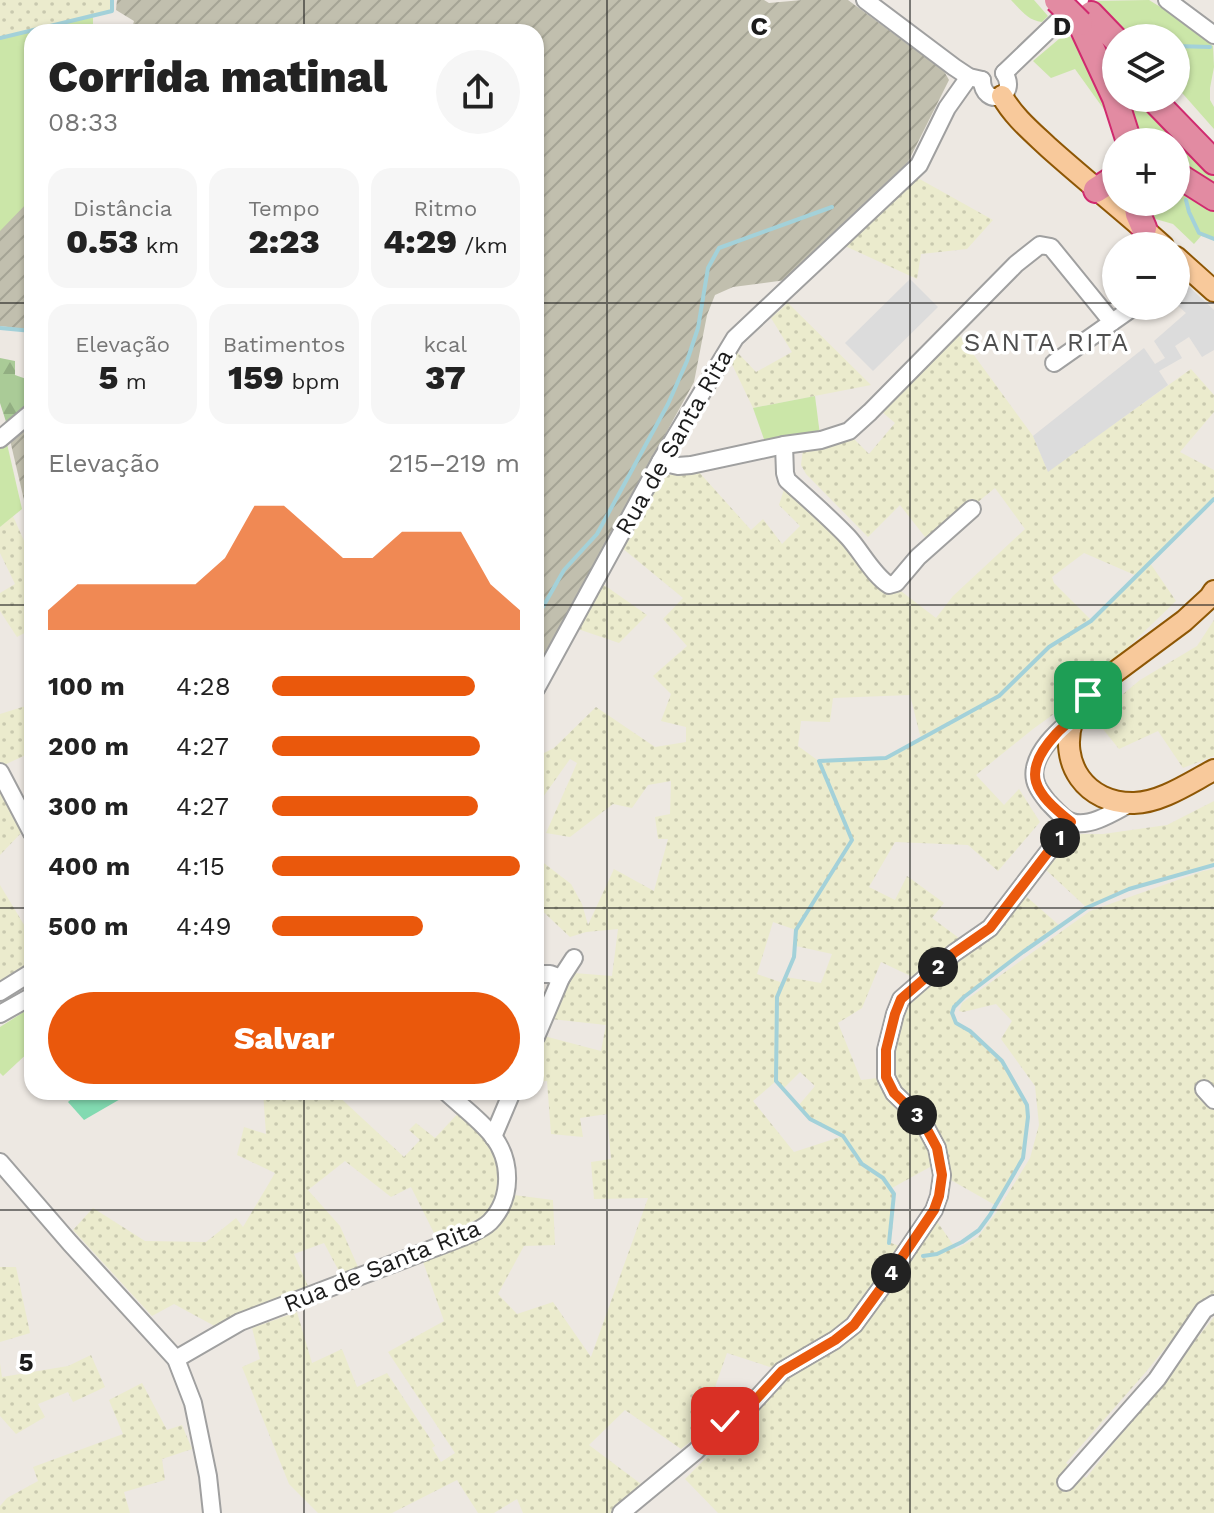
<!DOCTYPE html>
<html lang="pt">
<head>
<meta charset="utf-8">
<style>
	:root { --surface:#fff; --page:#f6f6f6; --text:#222; --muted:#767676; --accent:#ea580c }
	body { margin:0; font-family:"Work Sans",sans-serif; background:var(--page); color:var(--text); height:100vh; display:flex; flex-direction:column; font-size:30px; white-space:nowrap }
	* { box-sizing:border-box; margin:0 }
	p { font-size:26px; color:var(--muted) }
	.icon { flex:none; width:44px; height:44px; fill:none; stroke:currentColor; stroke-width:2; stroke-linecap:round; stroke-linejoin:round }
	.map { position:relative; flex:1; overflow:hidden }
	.panel { position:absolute; left:24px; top:24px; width:520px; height:1076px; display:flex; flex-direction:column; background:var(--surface); border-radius:24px; box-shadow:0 2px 6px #0004 }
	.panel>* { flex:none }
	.controls { position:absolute; left:1102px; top:24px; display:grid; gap:16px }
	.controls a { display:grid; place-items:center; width:88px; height:88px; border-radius:50%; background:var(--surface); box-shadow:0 2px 6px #0004; font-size:40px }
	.pin { position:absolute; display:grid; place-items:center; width:68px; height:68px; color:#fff; margin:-34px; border-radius:16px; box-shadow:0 4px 12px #0006 }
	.km { position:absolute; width:40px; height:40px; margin:-20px; border-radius:50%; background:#222; color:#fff; font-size:22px; line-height:40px; text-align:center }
	.round { display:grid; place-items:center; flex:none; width:84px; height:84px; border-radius:42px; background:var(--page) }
	.overview { display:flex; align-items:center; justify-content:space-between; height:136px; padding:0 24px }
	h1 { font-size:44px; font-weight:800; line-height:60px }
	.metrics { display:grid; grid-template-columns:repeat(3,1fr); gap:12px; height:136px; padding:8px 24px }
	.metrics div { display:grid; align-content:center; border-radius:20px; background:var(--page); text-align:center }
	.metrics b { font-size:34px; font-weight:800 }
	.metrics small { font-size:22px; font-weight:400 }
	.metrics p { font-size:22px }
	.chart { height:224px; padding:16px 24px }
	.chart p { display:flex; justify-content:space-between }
	.chart svg { width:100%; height:144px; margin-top:8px; fill:var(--accent); opacity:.7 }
	.button { display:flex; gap:16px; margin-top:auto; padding:16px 24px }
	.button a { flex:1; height:92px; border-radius:48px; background:var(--accent); color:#fff; font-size:32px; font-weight:800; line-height:92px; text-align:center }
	ul { padding:0 24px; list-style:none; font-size:26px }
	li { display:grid; grid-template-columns:128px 96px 1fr; align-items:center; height:60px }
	li i { height:20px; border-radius:10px; background:var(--accent) }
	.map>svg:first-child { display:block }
	.construction { fill:url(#construction-furrows) }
	.farmland { fill:url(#farmland-dots); fill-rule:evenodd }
	.grass { fill:#cbe6a8 }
	.forest { fill:url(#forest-firs) }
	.pitch { fill:#82dab1 }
	.parking { fill:#dcdcdc }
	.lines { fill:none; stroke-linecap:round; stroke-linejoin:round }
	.stream { stroke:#a3d1d9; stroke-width:4 }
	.minor-casing { stroke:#a0a0a0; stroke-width:20 }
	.major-casing { stroke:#8e5705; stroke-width:24 }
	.highway-casing { stroke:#d02a6f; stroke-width:28 }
	.minor { stroke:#fff; stroke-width:16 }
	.major { stroke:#f8c99b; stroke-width:20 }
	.highway { stroke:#e28ba2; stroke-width:24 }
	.highway-bridge-casing { stroke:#d02a6f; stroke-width:28; stroke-linecap:butt }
	.highway-bridge { stroke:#e28ba2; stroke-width:24 }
	.route-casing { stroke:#fff; stroke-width:16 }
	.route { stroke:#ea580c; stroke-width:10 }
	.grid { fill:none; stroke:#1c1c1c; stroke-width:2; stroke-opacity:0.55 }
	.labels { text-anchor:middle; stroke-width:7; stroke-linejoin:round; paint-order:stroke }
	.street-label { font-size:24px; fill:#1c1c1c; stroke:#fff }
	.neighbourhood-label { font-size:26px; letter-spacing:2px; fill:#4f4f4f; stroke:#fff }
	.grid-label { font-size:26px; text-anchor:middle; font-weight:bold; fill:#1c1c1c; stroke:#fff; stroke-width:7; stroke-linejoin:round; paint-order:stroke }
</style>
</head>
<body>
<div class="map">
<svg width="1214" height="1513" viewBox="0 0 1214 1513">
	<defs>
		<pattern id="construction-furrows" width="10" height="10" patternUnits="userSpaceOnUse" patternTransform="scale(2)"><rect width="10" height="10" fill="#c1bfae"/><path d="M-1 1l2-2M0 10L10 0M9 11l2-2" fill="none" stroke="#a5a495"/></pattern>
		<pattern id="farmland-dots" width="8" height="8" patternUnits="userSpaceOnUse" patternTransform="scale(2)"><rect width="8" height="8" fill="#ebebcd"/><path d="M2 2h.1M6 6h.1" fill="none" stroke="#c9c9af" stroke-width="1.8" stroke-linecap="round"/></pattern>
		<pattern id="forest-firs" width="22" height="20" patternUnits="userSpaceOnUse" patternTransform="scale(2)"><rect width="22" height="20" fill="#aacb97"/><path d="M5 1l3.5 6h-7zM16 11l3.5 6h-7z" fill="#92ae82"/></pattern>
	</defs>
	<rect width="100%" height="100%" fill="#ede8e2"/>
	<g class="construction">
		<polygon points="117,0 764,0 769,3 802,0 848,0 944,71 949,80 905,168 786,280 733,287 715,295 707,315 694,382 536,670 536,32 131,32 134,21 116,10"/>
		<polygon points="32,190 32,330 0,326 0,222"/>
		<polygon points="32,417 32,513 24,500 10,440"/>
	</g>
	<g class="farmland">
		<polygon points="0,0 113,0 113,12 0,39"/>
		<polygon points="916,177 993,220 967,249 921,254 917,279 845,246"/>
		<polygon points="788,303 871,385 753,408 730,360 737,352 756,372 792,352 771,318"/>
		<path d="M957,332L1033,436L1048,471L1191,369L1214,395V412L1180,452L1214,470V500L1150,563L1176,601L1072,701L1033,729L976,775L1004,805L1019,789L1040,822L998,871L968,845L895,842L869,887L895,900L907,876L944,903L932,918L967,944L1020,891L1060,926L963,996L953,1006L951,1013L952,1019L956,1024L970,1032L1001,1062L1026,1106L1027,1117L1022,1157L995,1205L942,1175L939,1162L892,1188L895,1194L891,1243L908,1249L854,1325L782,1371L727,1353L714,1390L750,1406L694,1439L681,1449L625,1410L589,1445L645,1487L616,1513H523L517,1499L494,1513H478L457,1480L392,1513H318L289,1484L242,1367L260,1359L252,1328L297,1312L312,1363L342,1349L357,1387L387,1373L435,1446L432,1448L441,1462L455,1453L388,1352L444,1321L422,1259L504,1212L514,1195L553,1200L555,1245L524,1246L498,1294L517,1314L553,1302L591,1357L648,1198L594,1199L591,1162L611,1159L607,1114L580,1118L583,1137L551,1134L547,1081L536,1082V1056L544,1036L601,1051L606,1025L551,1019L574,973L612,976L618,929L586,932L570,937L536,905V857L571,884L582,904L588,925L614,869L654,891L668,839H658L655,817L670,814L671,781L648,785L632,808L613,804L570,837L546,833L577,763L570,759L536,807V757L554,748L596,707L655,747L686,742V727L661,721L671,694L653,676L687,646L663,619L683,598L616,543L653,477L698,471L751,530L763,519L782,544L800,526L779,505L787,480L893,585L936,618L953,596L1025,529L995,488L929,542L900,505L868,537L806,474L801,465L804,441L848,433L869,454L895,423L881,411ZM1084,553L1137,576L1092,621L1054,583L1052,577ZM910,695L921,739L886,759L820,762L798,746L801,721L830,722L833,698ZM773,922L796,930V946L832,954L821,983L786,977L783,983L757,974ZM881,962L921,981L890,1029L886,1077L861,1080L838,1023L862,1008ZM800,1072L815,1086L799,1105L811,1118L843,1136L794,1152L753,1101L776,1081L784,1088Z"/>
		<polygon points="13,516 32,559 32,633 30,630 17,637 0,611 0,593 15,584 0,553 0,527"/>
		<polygon points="597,580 647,615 619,643 569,626"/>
		<polygon points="1214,620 1214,756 1183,768 1158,731 1119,749 1094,718 1140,680 1197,646"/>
		<polygon points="32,704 32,756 30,753 2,766 0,763 0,714"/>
		<polygon points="8,787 23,831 0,855 0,792"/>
		<polygon points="1214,801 1214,864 1128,888 1086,907 1045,869 1081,834 1103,834 1167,825"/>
		<polygon points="1214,869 1214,1296 1197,1309 1145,1373 1066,1463 1086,1478 1214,1317 1214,1513 718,1513 685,1479 783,1381 853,1337 934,1217 956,1249 978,1237 996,1213 1030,1158 1039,1125 1035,1086 1001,1039 1012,1021 996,1004 963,1012 959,1011 962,1003 1090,911 1203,871"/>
		<polygon points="0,885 32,938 32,965 0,985"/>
		<polygon points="263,1092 334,1092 404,1157 420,1140 409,1130 416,1123 435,1138 463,1108 483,1133 499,1159 499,1189 493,1205 483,1217 437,1239 411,1187 391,1197 345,1161 308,1190 340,1226 358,1267 341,1275 324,1243 294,1254 311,1293 220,1329 174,1304 152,1316 73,1230 93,1208 145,1241 206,1242 236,1218 243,1227 275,1173 237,1155 244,1127 266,1134"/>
		<polygon points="0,1267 16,1267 30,1333 0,1342"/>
		<polygon points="91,1355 105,1387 73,1402 68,1392 38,1404 45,1417 16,1434 0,1416 0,1363 2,1377 68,1366"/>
		<polygon points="142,1383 167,1430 182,1425 192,1449 162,1459 165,1480 124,1492 130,1513 0,1513 0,1506 7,1498 38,1481 33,1467 123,1434 109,1400"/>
	</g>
	<g class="grass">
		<path d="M1011,0H1034L1048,16L1042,22C1028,21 1020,9 1011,0Z"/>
		<polygon points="1149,0 1162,8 1213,46 1214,67 1210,88 1210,100 1214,107 1214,129 1176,86 1176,38 1130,38 1095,1"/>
		<polygon points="93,17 93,32 32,32 32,198 0,231 0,39"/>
		<polygon points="1066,33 1084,50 1116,113 1108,115 1075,69 1051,78 1033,61"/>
		<polygon points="1121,98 1140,98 1214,174 1214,193 1176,170 1176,142 1135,142"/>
		<polygon points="1176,185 1214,208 1214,238 1201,236 1194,244 1173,224 1152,218 1141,202 1176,202"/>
		<polygon points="815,396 820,435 766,445 753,408"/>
		<polygon points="5,435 22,509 0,527 0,439"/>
		<polygon points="30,1008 32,1010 32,1049 3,1076 0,1073 0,1027"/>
	</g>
	<polygon class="forest" points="0,358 15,361 15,375 32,381 32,403 8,428 0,403"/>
	<polygon class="pitch" points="79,1092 126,1092 129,1094 84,1120 68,1102"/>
	<g class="parking">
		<polygon points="910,279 938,307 873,371 845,343"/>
		<polygon points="1188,286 1214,310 1214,350 1202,357 1189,337 1175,346 1182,358 1159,371 1168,385 1048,472 1033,436 1144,348 1155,364 1165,358 1154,341 1186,313 1176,304 1176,291"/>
	</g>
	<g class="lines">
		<g class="stream">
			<polyline points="0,38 112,11 112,0"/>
			<polyline points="1176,46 1210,47"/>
			<polyline points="1186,200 1189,212 1199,233 1214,239"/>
			<polyline points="0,328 32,331"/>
			<polyline points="536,619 564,570 597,534 668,404 687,361 698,328 708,268 719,248 832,207"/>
			<polyline points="889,1243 894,1194 883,1178 862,1164 843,1136 810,1119 776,1081 777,997 794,957 796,930 852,840 819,761 886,758 999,696 1049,647 1091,621 1214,499"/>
			<polyline points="923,1256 937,1254 962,1242 979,1230 990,1215 1023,1158 1028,1117 1027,1105 1002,1061 970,1031 956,1023 952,1013 954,1007 964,997 1023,952 1086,908 1129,889 1214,865"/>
		</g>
		<defs>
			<g id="minor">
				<polyline points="865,0 954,67 969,77 982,80"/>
				<polyline points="1167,0 1214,35"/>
				<polyline points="1004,73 1080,0"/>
				<path d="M982,80C983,109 1020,97 1004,73"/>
				<polyline points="1054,363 1135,306"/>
				<polyline points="0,439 32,412"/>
				<path d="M784,445L785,473L787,480C808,499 829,517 848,537C861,551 873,575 889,585L896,583L918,557L972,509"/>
				<polyline points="660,462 678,466 691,465 784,445 821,440 849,431 870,412 1016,264 1040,245 1051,247 1112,322"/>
				<polyline points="536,689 660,462 735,338 919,165 947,108 969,77"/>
				<path d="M1073,718C1059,731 1039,747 1035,768C1032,782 1040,792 1048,802C1054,808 1064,820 1072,822C1090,828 1116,811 1131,803"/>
				<polyline points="0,772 32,833"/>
				<polyline points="536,974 550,974 561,978 536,1037"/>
				<polyline points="561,978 574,958"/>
				<polyline points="0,992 32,972"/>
				<polyline points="0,1014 32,996"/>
				<polyline points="1204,1089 1214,1100"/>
				<polyline points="493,1137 512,1092"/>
				<polyline points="0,1162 70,1243 176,1359 193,1403 208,1476 212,1513"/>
				<path d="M176,1359L240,1322L463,1237C472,1233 483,1229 490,1222C513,1198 512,1160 492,1135C479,1119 461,1106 446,1092"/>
				<polyline points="1066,1482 1157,1379 1204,1310 1214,1304"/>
				<polyline points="621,1513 696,1451 725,1421 750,1406 782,1371 835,1340 854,1325 884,1284 934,1210 939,1196 942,1175 937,1148 922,1120 894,1093 886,1077 886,1050 895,1014 901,999 954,953 990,928 1071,822"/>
			</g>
			<g id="major">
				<path d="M1002,96C1013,116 1031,131 1048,147C1086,181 1125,212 1163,246"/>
				<polyline points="1176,257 1214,291"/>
				<path d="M1214,591L1210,597L1184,621L1099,684C1089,694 1077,705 1073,719C1058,763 1086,804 1134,803C1162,802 1189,783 1214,770"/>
			</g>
			<g id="highway">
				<polyline points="1091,14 1116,40"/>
				<polyline points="1080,23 1115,98 1129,142"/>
				<polyline points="1152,98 1214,162"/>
				<polyline points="1176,174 1214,198"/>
				<polyline points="1096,190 1116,177"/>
				<polyline points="1136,202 1138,214 1144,228"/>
			</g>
		</defs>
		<use href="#minor" class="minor-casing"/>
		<use href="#major" class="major-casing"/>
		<use href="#highway" class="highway-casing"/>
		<use href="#minor" class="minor"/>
		<use href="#major" class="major"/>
		<use href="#highway" class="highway"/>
		<defs>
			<polyline id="highway-bridge" points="1057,0 1080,23"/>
		</defs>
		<use href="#highway-bridge" class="highway-bridge-casing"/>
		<use href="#highway-bridge" class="highway-bridge"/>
	</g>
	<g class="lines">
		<defs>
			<path id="route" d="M725,1421L750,1406L782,1371L835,1340L854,1325L884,1284L934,1210L939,1196L942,1175L937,1148L922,1120L894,1093L886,1077V1050L895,1014L901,999L954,953L990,928L1071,822C1035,793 1019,774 1056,734C1061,728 1069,723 1074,716C1079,709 1083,702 1088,695"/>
		</defs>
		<use href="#route" class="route-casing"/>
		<use href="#route" class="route"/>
	</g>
	<path class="grid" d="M304,0V32M607,0V1513M910,0V1513M0,303H32M536,303H1116M1176,303H1214M0,605H32M536,605H1214M0,908H32M536,908H1214M304,1092V1513M0,1210H1214"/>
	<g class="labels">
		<g class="street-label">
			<text transform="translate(674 442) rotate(-60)" y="8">Rua de Santa Rita</text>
			<text transform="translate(382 1266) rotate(-22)" y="8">Rua de Santa Rita</text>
		</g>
		<g class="neighbourhood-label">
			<text x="1047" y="351">SANTA RITA</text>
		</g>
	</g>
	<g class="grid-label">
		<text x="759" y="35">C</text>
		<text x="1062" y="35">D</text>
		<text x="26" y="1371">5</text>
	</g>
</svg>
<div class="controls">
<a><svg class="icon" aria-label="layers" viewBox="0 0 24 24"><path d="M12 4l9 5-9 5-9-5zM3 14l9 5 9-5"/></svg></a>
<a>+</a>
<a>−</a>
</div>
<div class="pin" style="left:1088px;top:695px;background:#1e9e55"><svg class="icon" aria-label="arrive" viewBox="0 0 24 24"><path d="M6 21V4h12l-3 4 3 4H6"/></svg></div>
<div class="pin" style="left:725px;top:1421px;background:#d93025"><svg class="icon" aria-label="check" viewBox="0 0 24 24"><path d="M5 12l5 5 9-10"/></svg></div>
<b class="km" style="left:1060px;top:838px">1</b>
<b class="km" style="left:938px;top:967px">2</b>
<b class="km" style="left:917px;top:1115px">3</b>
<b class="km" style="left:891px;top:1273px">4</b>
<section class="panel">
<div class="overview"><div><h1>Corrida matinal</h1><p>08:33</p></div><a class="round"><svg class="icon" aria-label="share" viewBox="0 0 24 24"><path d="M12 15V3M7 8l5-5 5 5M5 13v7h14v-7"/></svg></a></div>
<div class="metrics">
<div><p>Distância</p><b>0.53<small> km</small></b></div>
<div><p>Tempo</p><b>2:23</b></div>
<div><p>Ritmo</p><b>4:29<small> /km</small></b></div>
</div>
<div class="metrics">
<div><p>Elevação</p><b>5<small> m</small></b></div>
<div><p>Batimentos</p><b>159<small> bpm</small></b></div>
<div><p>kcal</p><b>37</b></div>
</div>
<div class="chart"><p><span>Elevação</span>215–219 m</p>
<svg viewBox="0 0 160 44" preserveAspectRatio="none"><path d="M0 44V38L10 30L20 30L30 30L40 30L50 30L60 22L70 6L80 6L90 14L100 22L110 22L120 14L130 14L140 14L150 30L160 38V44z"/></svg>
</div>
<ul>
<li><b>100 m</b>4:28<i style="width:82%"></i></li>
<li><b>200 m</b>4:27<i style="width:84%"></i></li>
<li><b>300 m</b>4:27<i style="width:83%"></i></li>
<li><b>400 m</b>4:15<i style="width:100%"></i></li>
<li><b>500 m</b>4:49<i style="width:61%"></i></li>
</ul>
<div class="button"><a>Salvar</a></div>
</section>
</div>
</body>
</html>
